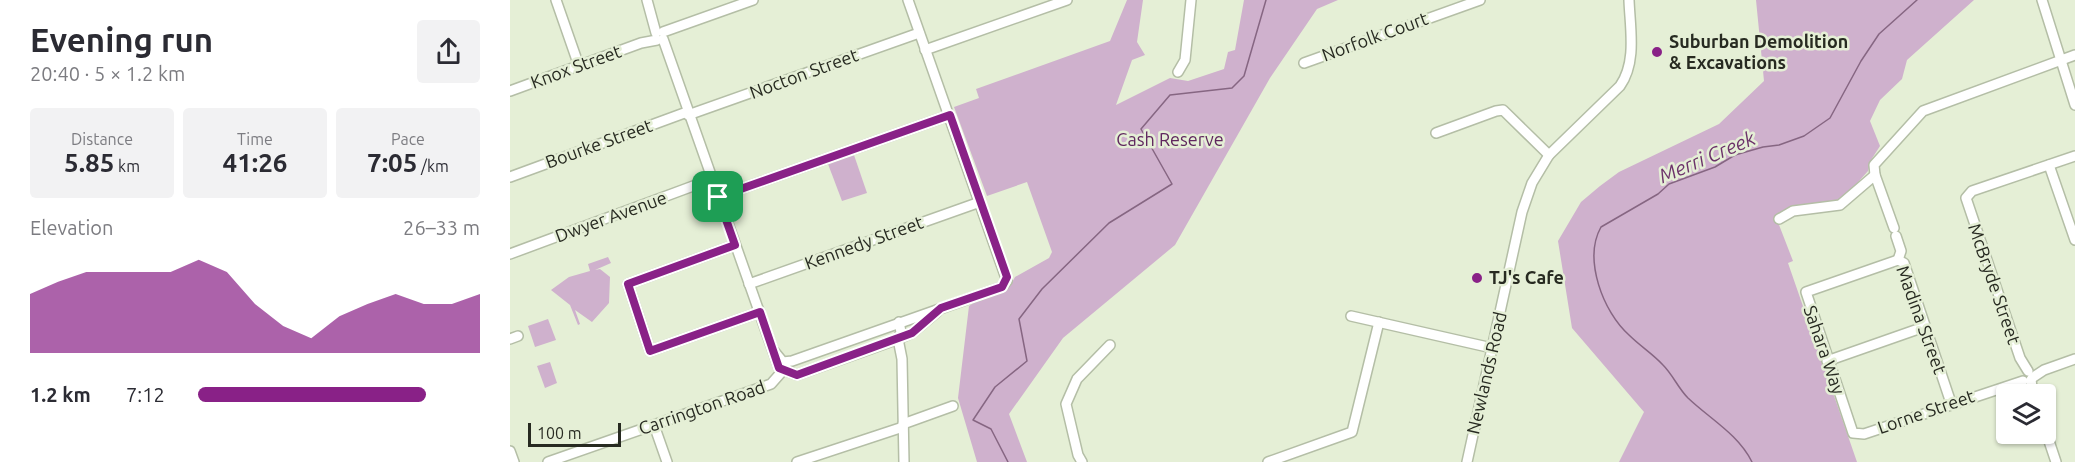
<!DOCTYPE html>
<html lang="en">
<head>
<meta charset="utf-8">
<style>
	:root { --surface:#fff; --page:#f2f2f3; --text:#2b2b33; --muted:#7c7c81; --accent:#892187 }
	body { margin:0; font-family:Ubuntu,sans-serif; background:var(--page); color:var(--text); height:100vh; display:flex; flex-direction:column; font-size:22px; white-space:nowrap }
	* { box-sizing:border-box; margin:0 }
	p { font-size:20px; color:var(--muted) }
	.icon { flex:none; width:33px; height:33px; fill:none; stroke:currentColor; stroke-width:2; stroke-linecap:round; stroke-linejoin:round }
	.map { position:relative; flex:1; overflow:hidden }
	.side { display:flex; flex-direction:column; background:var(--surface); width:510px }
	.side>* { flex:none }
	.tools { position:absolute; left:1486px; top:384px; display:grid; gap:12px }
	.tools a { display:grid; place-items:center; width:60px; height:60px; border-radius:6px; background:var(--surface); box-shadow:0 2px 4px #0004; font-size:30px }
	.scale { position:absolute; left:18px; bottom:15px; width:93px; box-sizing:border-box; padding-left:6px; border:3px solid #272a21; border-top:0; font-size:16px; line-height:21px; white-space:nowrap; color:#272a21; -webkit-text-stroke:4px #e5efd6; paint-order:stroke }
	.pin { position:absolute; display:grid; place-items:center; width:51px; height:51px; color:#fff; margin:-26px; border-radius:12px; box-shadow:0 3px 9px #0006 }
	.round { display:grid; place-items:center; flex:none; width:63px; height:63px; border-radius:6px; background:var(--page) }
	.head { display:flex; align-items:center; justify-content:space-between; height:102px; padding:0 30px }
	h1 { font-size:33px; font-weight:700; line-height:45px }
	.figures { display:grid; grid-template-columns:repeat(3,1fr); gap:9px; height:102px; padding:6px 30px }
	.figures div { display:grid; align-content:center; border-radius:6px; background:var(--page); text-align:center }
	.figures b { font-size:26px; font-weight:700 }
	.figures small { font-size:16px; font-weight:400 }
	.figures p { font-size:16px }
	.chart { height:168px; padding:12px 30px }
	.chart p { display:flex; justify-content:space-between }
	.chart svg { width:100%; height:108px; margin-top:6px; fill:var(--accent); opacity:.7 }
	ul { padding:0 30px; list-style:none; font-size:20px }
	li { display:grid; grid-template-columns:96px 72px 1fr; align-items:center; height:45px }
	li i { height:15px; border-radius:8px; background:var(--accent) }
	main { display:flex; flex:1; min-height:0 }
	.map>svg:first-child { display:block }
	.green { fill:#cfb1cd }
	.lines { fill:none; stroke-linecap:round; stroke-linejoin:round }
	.stream { stroke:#866682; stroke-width:1.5 }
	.minor-casing { stroke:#b4bea6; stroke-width:12 }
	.minor { stroke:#fff; stroke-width:9 }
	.route-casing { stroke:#fff; stroke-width:12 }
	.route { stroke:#892187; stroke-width:8 }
	.poi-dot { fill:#892187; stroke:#e5efd6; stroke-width:2 }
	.labels { text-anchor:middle; stroke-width:5; stroke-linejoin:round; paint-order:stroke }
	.street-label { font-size:18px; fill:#272a21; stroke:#e5efd6 }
	.poi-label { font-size:18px; font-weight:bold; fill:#272a21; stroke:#e5efd6; text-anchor:start }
	.park-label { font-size:18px; fill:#60275e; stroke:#e5efd6 }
	.water-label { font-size:20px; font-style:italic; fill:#6c326a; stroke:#e5efd6 }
</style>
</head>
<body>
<main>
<section class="side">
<div class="head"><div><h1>Evening run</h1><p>20:40 · 5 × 1.2 km</p></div><a class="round"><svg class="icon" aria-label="share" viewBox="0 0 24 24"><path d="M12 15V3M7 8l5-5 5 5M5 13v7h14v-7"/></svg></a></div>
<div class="figures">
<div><p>Distance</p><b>5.85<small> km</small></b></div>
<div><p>Time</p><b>41:26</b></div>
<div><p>Pace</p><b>7:05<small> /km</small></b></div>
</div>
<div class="chart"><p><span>Elevation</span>26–33 m</p>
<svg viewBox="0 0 160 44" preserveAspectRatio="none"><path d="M0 44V20L10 15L20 11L30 11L40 11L50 11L60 6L70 11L80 24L90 33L100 38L110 29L120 24L130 20L140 24L150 24L160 20V44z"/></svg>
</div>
<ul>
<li><b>1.2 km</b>7:12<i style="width:81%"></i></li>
</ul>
</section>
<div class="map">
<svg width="1565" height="462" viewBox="0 0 1565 462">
	<rect width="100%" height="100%" fill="#e5efd6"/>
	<g class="green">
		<polygon points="617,0 633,0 627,42 635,55 622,60 606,105 660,78 678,81 714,69 718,52 725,50 734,0 828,0 807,9 760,78 665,245 553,338 499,414 517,462 467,462 448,398 459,306 497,281 500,286 505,277 539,258 542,252 517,182 477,196 444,107 469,98 466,89 600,41"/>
		<polygon points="1246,0 1464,0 1397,60 1392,79 1370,100 1360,121 1370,146 1361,160 1358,171 1333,199 1285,206 1266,217 1283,261 1278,263 1347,462 1109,462 1134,412 1062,328 1048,241 1071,202 1090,186 1109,172 1209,124 1254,81"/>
		<polygon points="344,155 357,193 332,201 318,164"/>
		<polygon points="98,257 101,263 85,270 90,269 100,277 99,303 82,322 65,310 70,324 68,325 60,305 41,290 59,277 80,271 78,264"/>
		<polygon points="38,319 46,340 25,347 18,326"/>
		<polygon points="40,362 47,383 35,388 27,366"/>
	</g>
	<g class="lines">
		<g class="stream">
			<polyline points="498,462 481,429 463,420 485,387 517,361 509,319 532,289 599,223 662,184 631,129 660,95 722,88 734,76 756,0"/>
			<path d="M1242,462C1228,434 1200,419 1178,398C1168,388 1163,375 1153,365C1143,354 1130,346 1119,335C1093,312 1073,259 1091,227L1148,194L1159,184L1205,167L1225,155L1253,147L1269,145L1294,136L1320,118L1351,61L1369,34L1407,0"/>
		</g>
		<defs>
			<g id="minor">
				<polyline points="46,0 69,66"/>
				<polyline points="137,0 146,33"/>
				<polyline points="1532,0 1565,105"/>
				<polyline points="153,32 243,0"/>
				<polyline points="153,39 269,368 287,375 388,339 402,333 427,312"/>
				<polyline points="415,50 557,0"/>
				<polyline points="794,63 970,0"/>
				<polyline points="668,72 675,60 681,0"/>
				<polyline points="0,91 131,43 147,40"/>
				<polyline points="178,115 409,33"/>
				<polyline points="926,133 986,111 993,110 1039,155"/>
				<polyline points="1539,165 1565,240"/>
				<polyline points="0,177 177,112"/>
				<polyline points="208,197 440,115"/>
				<polyline points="1269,219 1283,211 1330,205 1365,175"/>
				<polyline points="1384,228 1365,175 1364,165 1413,111 1565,55"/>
				<polyline points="1386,236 1391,251 1388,260"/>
				<polyline points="225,245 118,284 140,351 250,312"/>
				<polyline points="0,254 202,179"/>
				<polyline points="1388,260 1296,292 1343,433 1354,434 1513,381"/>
				<polyline points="1388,260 1394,263 1441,403"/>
				<polyline points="239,284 470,202"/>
				<polyline points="841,316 982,348"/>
				<polyline points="389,322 391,332 388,339 392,359 394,462"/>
				<polyline points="0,339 8,336"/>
				<polyline points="264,351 273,362 282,361 492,287 497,281 398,0"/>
				<polyline points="1317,361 1414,327"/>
				<polyline points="1518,371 1510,358 1456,198 1462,191 1565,156"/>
				<polyline points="1522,378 1534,370 1565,359"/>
				<polyline points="1521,380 1523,394"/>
				<polyline points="393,424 443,406"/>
				<polyline points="144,425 157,462"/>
				<polyline points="1536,432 1546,462"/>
				<polyline points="0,451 4,462"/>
				<polyline points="38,462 261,384 276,367"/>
				<polyline points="287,462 393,427"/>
				<polyline points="572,462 568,455 556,404 567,379 600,345"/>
				<polyline points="758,462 842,432 869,322"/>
				<path d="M957,462L1012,212L1022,183L1039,155L1110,86C1127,62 1120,28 1119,0"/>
			</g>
		</defs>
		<use href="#minor" class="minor-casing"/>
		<use href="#minor" class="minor"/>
	</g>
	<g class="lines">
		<defs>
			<polygon id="route" points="440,115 497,277 492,287 431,308 402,333 287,375 269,368 250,312 140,351 118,284 225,245 208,197"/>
		</defs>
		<use href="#route" class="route-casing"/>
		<use href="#route" class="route"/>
	</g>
	<g class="poi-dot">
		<circle cx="1147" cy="52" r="6"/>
		<circle cx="967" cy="278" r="6"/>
	</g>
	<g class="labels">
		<g class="street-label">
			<text transform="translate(865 37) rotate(-20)" y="6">Norfolk Court</text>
			<text transform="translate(66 67) rotate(-20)" y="6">Knox Street</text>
			<text transform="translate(294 74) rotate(-20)" y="6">Nocton Street</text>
			<text transform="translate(89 144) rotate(-20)" y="6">Bourke Street</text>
			<text transform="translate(101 217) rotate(-20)" y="6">Dwyer Avenue</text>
			<text transform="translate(354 243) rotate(-20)" y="6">Kennedy Street</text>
			<text transform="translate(1484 284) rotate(71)" y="6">McBryde Street</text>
			<text transform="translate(1411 320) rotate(70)" y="6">Madina Street</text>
			<text transform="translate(1314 350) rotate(71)" y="6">Sahara Way</text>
			<text transform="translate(977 373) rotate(-77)" y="6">Newlands Road</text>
			<text transform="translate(192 408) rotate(-19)" y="6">Carrington Road</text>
			<text transform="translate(1416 412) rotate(-19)" y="6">Lorne Street</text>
		</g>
		<g class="poi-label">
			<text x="1159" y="48">Suburban Demolition<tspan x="1159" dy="21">&amp; Excavations</tspan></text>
			<text x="979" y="284">TJ's Cafe</text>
		</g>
		<g class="park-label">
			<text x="660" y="146">Cash Reserve</text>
		</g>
		<g class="water-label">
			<text transform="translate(1197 157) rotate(-23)" y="7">Merri Creek</text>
		</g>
	</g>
</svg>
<div class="tools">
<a><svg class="icon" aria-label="layers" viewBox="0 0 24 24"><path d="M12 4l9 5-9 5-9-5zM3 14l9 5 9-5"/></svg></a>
</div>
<div class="scale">100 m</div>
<div class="pin" style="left:208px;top:197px;background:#1e9e55"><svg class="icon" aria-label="arrive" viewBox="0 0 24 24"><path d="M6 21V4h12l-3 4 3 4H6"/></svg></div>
</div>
</main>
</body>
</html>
